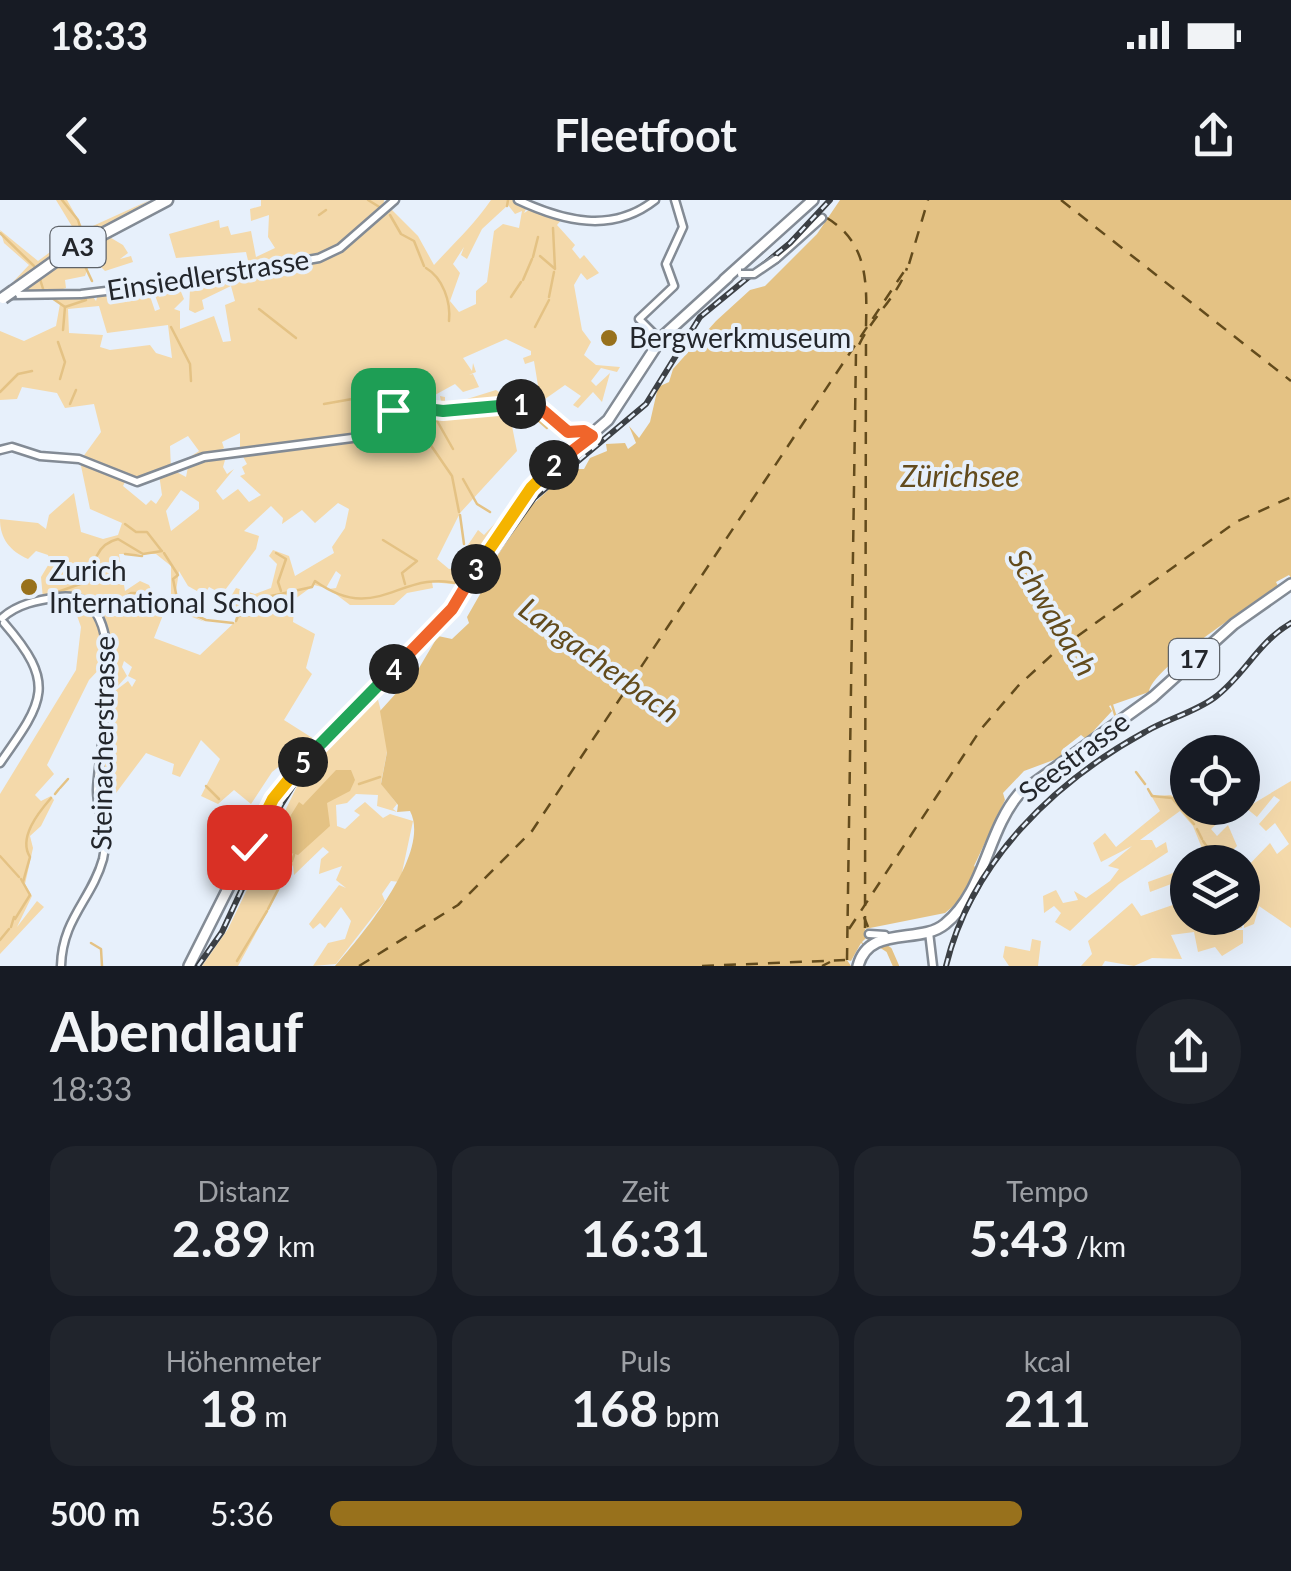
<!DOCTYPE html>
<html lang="de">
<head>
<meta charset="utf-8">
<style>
	:root { --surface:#171b24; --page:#20242c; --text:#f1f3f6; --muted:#9ea1a6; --accent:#98711c }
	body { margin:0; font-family:Lato,sans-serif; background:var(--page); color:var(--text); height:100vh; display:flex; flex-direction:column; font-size:38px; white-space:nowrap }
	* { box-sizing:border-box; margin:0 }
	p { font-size:32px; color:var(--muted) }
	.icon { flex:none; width:55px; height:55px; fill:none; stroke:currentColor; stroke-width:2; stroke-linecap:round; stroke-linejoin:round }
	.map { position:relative; height:766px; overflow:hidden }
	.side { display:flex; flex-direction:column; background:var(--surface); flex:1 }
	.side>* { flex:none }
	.controls { position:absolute; left:1170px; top:535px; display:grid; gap:20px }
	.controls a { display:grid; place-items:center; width:90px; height:90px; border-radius:50%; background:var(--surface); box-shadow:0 10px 40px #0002; font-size:50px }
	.pin { position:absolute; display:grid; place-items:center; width:85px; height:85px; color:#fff; margin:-42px; border-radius:20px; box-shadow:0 5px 15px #0006 }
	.km { position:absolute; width:50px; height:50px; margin:-25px; border-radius:50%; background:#222; color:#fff; font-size:28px; line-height:50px; text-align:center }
	.round { display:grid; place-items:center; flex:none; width:105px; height:105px; border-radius:52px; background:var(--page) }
	.summary { display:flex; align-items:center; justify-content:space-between; height:170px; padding:0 50px }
	h1 { font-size:55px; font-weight:700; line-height:75px }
	.figures { display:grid; grid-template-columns:repeat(3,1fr); gap:15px; height:170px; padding:10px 50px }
	.figures div { display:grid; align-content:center; border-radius:25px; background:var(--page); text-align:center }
	.figures b { font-size:50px; font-weight:700 }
	.figures small { font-size:28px; font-weight:400 }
	.figures p { font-size:28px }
	ul { padding:0 50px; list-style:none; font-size:32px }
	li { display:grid; grid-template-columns:160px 120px 1fr; align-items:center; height:75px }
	li i { height:25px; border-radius:12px; background:var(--accent) }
	.status { display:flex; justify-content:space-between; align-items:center; height:70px; padding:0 50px; background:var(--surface); direction:ltr }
	.status svg { height:28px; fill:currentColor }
	header { display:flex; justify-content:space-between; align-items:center; height:130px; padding:0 50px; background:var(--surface); font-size:45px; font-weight:700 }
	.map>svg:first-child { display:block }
	.green { fill:#f4d9aa; fill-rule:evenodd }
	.water { fill:#e4c284 }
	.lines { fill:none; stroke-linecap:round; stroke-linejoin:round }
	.stream { stroke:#e4c284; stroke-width:2.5 }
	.river { stroke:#e4c284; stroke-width:6 }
	.ferry { stroke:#634b1c; stroke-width:2.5; stroke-dasharray:12 10; stroke-linecap:butt }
	.tertiary-casing { stroke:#838b95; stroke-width:11 }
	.secondary-casing { stroke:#838b95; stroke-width:11 }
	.primary-casing { stroke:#838b95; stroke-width:14 }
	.motorway-casing { stroke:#838b95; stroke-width:15 }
	.tertiary { stroke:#fff; stroke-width:6 }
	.secondary { stroke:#fff; stroke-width:6 }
	.primary { stroke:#fff; stroke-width:9 }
	.motorway { stroke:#fff; stroke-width:10 }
	.rail-casing { stroke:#3c4045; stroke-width:6 }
	.rail { stroke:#e7f0fb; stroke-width:2.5; stroke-dasharray:8; stroke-linecap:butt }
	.tertiary-bridge-casing { stroke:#838b95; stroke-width:11; stroke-linecap:butt }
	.motorway-bridge-casing { stroke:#838b95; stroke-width:15; stroke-linecap:butt }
	.tertiary-bridge { stroke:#fff; stroke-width:6 }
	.motorway-bridge { stroke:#fff; stroke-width:10 }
	.split-1-casing { stroke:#fff; stroke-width:20 }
	.split-2-casing { stroke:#fff; stroke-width:20 }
	.split-3-casing { stroke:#fff; stroke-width:20 }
	.split-4-casing { stroke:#fff; stroke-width:20 }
	.split-5-casing { stroke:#fff; stroke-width:20 }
	.split-6-casing { stroke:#fff; stroke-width:20 }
	.split-1 { stroke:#22a559; stroke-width:12 }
	.split-2 { stroke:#f0652b; stroke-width:12 }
	.split-3 { stroke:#f5b400; stroke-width:12 }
	.split-4 { stroke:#f0652b; stroke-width:12 }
	.split-5 { stroke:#22a559; stroke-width:12 }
	.split-6 { stroke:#f5b400; stroke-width:12 }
	.poi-dot { fill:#98711c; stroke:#e7f0fb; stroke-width:4 }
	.labels { text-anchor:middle; stroke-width:8; stroke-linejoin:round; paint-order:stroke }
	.shield { fill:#e7f0fb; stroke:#5e6369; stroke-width:2.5 }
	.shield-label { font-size:25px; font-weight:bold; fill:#23262b }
	.street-label { font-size:28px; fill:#23262b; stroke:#e7f0fb }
	.poi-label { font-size:28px; fill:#23262b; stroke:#e7f0fb; text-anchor:start }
	.water-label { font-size:30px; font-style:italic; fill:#634b1c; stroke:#e7f0fb }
</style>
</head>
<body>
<div class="status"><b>18:33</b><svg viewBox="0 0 49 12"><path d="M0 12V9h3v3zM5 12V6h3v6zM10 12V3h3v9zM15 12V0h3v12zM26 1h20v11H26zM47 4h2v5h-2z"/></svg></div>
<header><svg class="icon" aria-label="back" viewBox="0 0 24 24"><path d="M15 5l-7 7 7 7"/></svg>Fleetfoot<svg class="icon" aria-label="share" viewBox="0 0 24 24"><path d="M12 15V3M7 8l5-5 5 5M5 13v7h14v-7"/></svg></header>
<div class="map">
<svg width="1291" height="766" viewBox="0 0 1291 766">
	<rect width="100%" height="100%" fill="#e7f0fb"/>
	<g class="green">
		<polygon points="56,0 67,0 84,30 150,0 13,82 29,65 4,43 0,30 38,61 76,33"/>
		<path d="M261,0H384L383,10L390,8L418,36L434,65C453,44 474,25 491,0H517L527,7L524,13L532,8L562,19L557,25L575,45L572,49L580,59L584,55L599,73L587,80L581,73L574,85L582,130L591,142L584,155L596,165L620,167L617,172L601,168L591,181L596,186L610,173L602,202L593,192L578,208L573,205L581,196L565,185L538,204L529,201L540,198L534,161L525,164L523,158L531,155V151L506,139L463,158L472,171L473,163L476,172L469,175L473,174L479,187L463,192L455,184L433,196H417L414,206H407L409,214L423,220L431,210L443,212L440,196L445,197V207L461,206L467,199L496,190L506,197H499L501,206H508L517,251L460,313L437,359L449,369L461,367V385L432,382L433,388L407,393L394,405H350L329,389L336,388L341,375L336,371L326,388L314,385L295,399L293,422L315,434L306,468L312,474L284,520L314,539L272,572L251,604L234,590L218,604L201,596L220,559L201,540L180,577L172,574L174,564L146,553L113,597L100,573L107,497L128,481L132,487L136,480L128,476L132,467L124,461L122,467L127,476L117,487V482L111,479L107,486V423L86,400L106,436L105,463L89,480L47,565L54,574L35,595L41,601L51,596L54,600L41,626L30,636L33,648L25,684L32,696L17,727L37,701L44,707L0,754V594L76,470L81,427L75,410L43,399L41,377L50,362L48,355L36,351L28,359C10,351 0,339 0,319L38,323L46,329L49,315L74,293L81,332L103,339L118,335L122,323L90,309L80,261L101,232L94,204L65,208L57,193L22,187L17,199L0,200V131L24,141L56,126L60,104L45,94L16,93L106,35L123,45L128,53L120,59L131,56L133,62L105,71L88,54L76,60L89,65L85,76L65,80L66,88L50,93L91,94L96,101L98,94L148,90L155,111L160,109L152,87H179L184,99L174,109L180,111V129L214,116L223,142L231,141L225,105L235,101L231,86L202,100L204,109L195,113L189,110L190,89L250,69L246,52L176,58L169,34L219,20L220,28L228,26L231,35L251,31L256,57L275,48L268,37L269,15L251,21L250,9L261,6ZM508,5L515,14L522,11L519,28L503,24L494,31L487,82L476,91V104L459,112L450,101L460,73L453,64L464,47L461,55L467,59L482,29ZM99,106L107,133L168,125L172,158L156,153L150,145L110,150L100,147L103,135L69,133L68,109ZM240,233V251L247,264L242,267L245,274L240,276L261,295L249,302L238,289L223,300L216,291L234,269L227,274L223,267L227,253H215L224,248L222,242ZM188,236L199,251L190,257L186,277L171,269L170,246ZM159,274L162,295L156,304L151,300L146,305L123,286L126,280ZM181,290L199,302V309L171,331L166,311ZM338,303L349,309L345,328L332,347L334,353L295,376L289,356L273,350L269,356L277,364L271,388L255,394L236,388L227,403L237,407L235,422L200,455L154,438L163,415L149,385L140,381L125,391L119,354H156L171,366V403L179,412L205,422L185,411L175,398L179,371L188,386L204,395L209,387L222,394L256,349L259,336L244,331L271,306L283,318L282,324L302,310L315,323Z"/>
		<path d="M559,245V258L475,366L462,354L478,330L484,335L500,318H506C512,283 544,274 559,245Z"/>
		<polygon points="377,496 389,541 381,583 397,604 393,609 397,612 377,606 378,595 356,594 347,603 336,605 337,626 345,629 360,615 354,611 365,602 383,618 390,614 413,621 400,682 391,681 382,694 385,701 336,764 313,766 328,743 345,739 351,721 341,707 325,728 320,723 313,729 309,724 339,685 346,688 336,680 342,666 319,674 321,659 329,652 323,647 294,675 293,665 238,766 202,766 228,729 301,578"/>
		<polygon points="1291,581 1291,728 1259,706 1254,724 1244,728 1243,671 1270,643 1277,654 1289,644 1275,623 1266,631 1259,624 1280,600 1274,596 1257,617 1246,608"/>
		<polygon points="1148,590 1155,596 1171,595 1202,622 1220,608 1234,608 1211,629 1217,636 1228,625 1237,646 1221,662 1188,662 1187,678 1150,692 1148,682 1184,669 1183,662 1206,658 1193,626 1180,611 1140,640 1152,640 1156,648 1166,642 1168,652 1119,684 1070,731 1055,722 1061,713 1054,706 1044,713 1043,696 1056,690 1063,703 1078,700 1074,691 1086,698 1110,681 1119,669 1108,666 1132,646 1101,662 1093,643 1105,633 1116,647 1160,611"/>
		<polygon points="1187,700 1188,718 1240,718 1242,728 1224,730 1243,730 1243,743 1222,756 1215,747 1198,752 1194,732 1171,735 1182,759 1152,758 1134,766 1105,761 1102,766 1081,766 1092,754 1088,741 1132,703 1141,716"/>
		<polygon points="1032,739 1041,741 1038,766 1009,766 1003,757 1005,746 1030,751"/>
	</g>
	<g class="water">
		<path d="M840,0H1291V378L1289,375L1276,382L1278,386C1247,409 1152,468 1149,492L1109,506L1112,511L1086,539L1081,535L1063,549L1067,555L1024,571L1003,593L1005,600L974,666L977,668L957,703L945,713L865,729L868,736L862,742L866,747L861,743L851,761L847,760L851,766H335C361,736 432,653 410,611L397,612L398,605L381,584L387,552L380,511L419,468L438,436L452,439L469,423L467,417L483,389V377L531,306L571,269H584L590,258L607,251L606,244L625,243L628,249L636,243L629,226L639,238L650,222L658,187L669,182L673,169L716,121L750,90L765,86L817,34Z"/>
		<polygon points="336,570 351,570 355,580 350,591 327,603 330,626 298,655 287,652 278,636 299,602 303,605"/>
	</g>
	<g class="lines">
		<g class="stream">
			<polyline points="62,0 78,20 83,36"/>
			<polyline points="368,0 381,8"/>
			<polyline points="507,6 508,0"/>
			<polyline points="319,15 326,10"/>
			<polyline points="390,15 401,34 414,41 424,66"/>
			<polyline points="553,28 555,69"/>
			<polyline points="0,33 34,66"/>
			<polyline points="540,56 554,68"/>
			<polyline points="533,57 538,37"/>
			<polyline points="84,64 92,81"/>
			<path d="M426,68C443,78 451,102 449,121"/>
			<polyline points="40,79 44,92"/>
			<polyline points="523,80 532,59"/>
			<polyline points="49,96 65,107 63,130"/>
			<polyline points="511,97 521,82"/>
			<polyline points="549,97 554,72"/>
			<polyline points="65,107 86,100"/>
			<polyline points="259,109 296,138"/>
			<polyline points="171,127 190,164 191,181"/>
			<polyline points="535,127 549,100"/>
			<polyline points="58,142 65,162 60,179"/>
			<polyline points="0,192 18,174 32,171"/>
			<polyline points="373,193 391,196"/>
			<polyline points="401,199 418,202"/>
			<polyline points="70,204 76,190"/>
			<polyline points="324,204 369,196"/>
			<polyline points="506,210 508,218"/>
			<polyline points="512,218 531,219"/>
			<polyline points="436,219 453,249"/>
			<polyline points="538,220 547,228"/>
			<polyline points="379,232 388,238 407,240"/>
			<polyline points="430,244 452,276 459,312"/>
			<polyline points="463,279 477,304 490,312"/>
			<polyline points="460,315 464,344"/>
			<polyline points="125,324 136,332 147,332 161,350"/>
			<polyline points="383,340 417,361 402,373 405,384"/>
			<polyline points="465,351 474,356 474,367"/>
			<polyline points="164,353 178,375 173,379 179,408 206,420 233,423"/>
			<polyline points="276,353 286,359 278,382 281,391"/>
			<polyline points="125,354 142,356"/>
			<path d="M86,383L91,381C93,364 96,344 118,339L143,354L162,351"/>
			<polyline points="49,395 83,383"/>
			<polyline points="117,402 131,393 150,393"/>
			<path d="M236,421L238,416L251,415L262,398L312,387L315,381C380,427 399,366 464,385"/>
			<polyline points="1112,505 1116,518"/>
			<polyline points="1136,572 1145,584"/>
			<polyline points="359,584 380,577"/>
			<polyline points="206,586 219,599"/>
			<polyline points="60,588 68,579"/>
			<polyline points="1148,589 1152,596 1172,598 1194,624"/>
			<polyline points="55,594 59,589"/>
			<polyline points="1197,629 1202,639"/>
			<polyline points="1203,641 1212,654"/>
			<polyline points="0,656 19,677"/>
			<polyline points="1213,656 1214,659"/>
			<polyline points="292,661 294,655"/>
			<path d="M23,682L30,657C18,638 38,613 51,598"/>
			<polyline points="268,709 291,664"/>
			<polyline points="15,719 30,695 21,679"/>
			<polyline points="11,727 14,717"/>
			<polyline points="0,740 9,729"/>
			<polyline points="91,743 101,749 102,766"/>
			<polyline points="237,761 267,711"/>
		</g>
		<polyline class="river" points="863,733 889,750 896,766"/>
		<g class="ferry">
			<polyline points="1061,0 1291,181"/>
			<path d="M827,18C868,43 867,82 866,127"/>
			<polyline points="864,717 868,727"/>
			<polyline points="865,728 866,135"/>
			<polyline points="849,729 981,529 1018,486 1054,453 1236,322 1291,297"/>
			<path d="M847,760L856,152C868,120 896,100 907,68"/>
			<polyline points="359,766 458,705 532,631 909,64 928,0"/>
			<polyline points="702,766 845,760"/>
			<polyline points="822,766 830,762"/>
		</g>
		<defs>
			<g id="tertiary">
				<polyline points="776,59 822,18"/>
				<polyline points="11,95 81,94 189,81 319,58 340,48 395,0"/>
				<path d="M2,418C17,404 38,400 59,397C138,388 98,545 97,590C97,612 108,638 103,659C92,699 62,719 61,766"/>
				<polyline points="929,732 933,766"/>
				<polyline points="869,734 885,735"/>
			</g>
			<g id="secondary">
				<path d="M518,0C563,21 612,34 655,0"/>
				<polyline points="658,138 639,119 674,86 666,64 683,27 675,0"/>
				<polyline points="0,250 12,247 40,256 79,259 137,282 204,257 360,237 403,206 441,211 534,204 566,230 592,236"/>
				<path d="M0,563C44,501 57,484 4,423"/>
			</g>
			<g id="primary">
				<polyline points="724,80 813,0"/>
				<polyline points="662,137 728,77"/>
				<polyline points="189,766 273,599 308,556 451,409 534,284 608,220 659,142"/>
				<path d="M858,766C869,724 920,745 945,724C985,692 987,631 1019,594L1153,497L1234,424L1291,384"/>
			</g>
			<polyline id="motorway" points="13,91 65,54 167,0"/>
		</defs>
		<use href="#tertiary" class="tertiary-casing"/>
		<use href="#secondary" class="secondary-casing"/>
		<use href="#primary" class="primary-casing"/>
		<use href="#motorway" class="motorway-casing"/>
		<use href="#tertiary" class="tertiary"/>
		<use href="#secondary" class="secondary"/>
		<use href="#primary" class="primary"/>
		<use href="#motorway" class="motorway"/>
		<defs>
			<g id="rail">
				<polyline points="198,766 222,732 281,605 303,570 456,408 534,298 646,204 700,117 790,43 830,0"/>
				<path d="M946,766C971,662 1054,582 1145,532C1167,519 1193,513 1214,498C1244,476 1258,442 1291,423"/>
			</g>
		</defs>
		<use href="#rail" class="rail-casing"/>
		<use href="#rail" class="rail"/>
		<defs>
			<polyline id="tertiary-bridge" points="741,74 754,74 776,59"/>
			<polyline id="motorway-bridge" points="3,98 13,91"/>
		</defs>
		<use href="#tertiary-bridge" class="tertiary-bridge-casing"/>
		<use href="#motorway-bridge" class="motorway-bridge-casing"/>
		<use href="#tertiary-bridge" class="tertiary-bridge"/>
		<use href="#motorway-bridge" class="motorway-bridge"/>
	</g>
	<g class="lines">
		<defs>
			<polyline id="split-1" points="393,210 402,206 443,211 521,204"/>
			<polyline id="split-2" points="521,204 540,208 568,232 584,231 592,236 554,265"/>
			<polyline id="split-3" points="476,369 531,288 554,265"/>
			<polyline id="split-4" points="394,469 452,409 476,369"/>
			<polyline id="split-5" points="303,562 394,469"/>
			<polyline id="split-6" points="249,647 273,599 303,562"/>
		</defs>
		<use href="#split-1" class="split-1-casing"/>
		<use href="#split-2" class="split-2-casing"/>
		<use href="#split-3" class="split-3-casing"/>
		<use href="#split-4" class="split-4-casing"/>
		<use href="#split-5" class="split-5-casing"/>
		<use href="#split-6" class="split-6-casing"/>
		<use href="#split-1" class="split-1"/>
		<use href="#split-2" class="split-2"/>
		<use href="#split-3" class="split-3"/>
		<use href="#split-4" class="split-4"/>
		<use href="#split-5" class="split-5"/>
		<use href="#split-6" class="split-6"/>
	</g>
	<g class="poi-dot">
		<circle cx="609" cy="138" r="10"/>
		<circle cx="29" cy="387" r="10"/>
	</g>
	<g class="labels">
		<g class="shield">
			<rect x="50.5" y="27" width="55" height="40" rx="8"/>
			<rect x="1169" y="439" width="50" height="40" rx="8"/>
		</g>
		<g class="shield-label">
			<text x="78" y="56">A3</text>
			<text x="1194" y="468">17</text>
		</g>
		<g class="street-label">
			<text transform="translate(208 75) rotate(-9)" y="10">Einsiedlerstrasse</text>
			<text transform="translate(103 543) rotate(-89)" y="10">Steinacherstrasse</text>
			<text transform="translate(1074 557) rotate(-37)" y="10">Seestrasse</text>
		</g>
		<g class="poi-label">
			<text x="629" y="148">Bergwerkmuseum</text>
			<text x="49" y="381">Zurich<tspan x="49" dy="32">International School</tspan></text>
		</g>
		<g class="water-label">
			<text x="960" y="287">Zürichsee</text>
			<text transform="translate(1052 413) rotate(59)" y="10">Schwabach</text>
			<text transform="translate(599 461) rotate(36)" y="10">Langacherbach</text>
		</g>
	</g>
</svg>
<div class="controls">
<a><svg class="icon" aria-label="locate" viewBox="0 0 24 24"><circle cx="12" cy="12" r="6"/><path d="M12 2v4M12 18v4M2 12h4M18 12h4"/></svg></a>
<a><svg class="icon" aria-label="layers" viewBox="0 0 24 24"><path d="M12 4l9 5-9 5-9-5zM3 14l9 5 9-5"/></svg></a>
</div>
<div class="pin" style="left:393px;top:210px;background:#1e9e55"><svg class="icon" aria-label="arrive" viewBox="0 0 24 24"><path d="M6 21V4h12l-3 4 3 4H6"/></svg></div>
<div class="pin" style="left:249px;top:647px;background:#d93025"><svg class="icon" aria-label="check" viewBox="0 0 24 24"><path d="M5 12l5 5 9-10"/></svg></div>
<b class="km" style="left:521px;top:204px">1</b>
<b class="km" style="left:554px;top:265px">2</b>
<b class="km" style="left:476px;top:369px">3</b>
<b class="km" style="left:394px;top:469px">4</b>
<b class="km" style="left:303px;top:562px">5</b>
</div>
<section class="side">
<div class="summary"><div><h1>Abendlauf</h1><p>18:33</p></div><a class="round"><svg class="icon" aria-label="share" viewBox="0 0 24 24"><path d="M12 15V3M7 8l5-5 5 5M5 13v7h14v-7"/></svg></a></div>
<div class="figures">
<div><p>Distanz</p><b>2.89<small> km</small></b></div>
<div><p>Zeit</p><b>16:31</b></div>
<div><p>Tempo</p><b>5:43<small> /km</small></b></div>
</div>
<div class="figures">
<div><p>Höhenmeter</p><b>18<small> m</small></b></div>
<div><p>Puls</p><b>168<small> bpm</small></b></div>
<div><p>kcal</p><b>211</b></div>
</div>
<ul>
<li><b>500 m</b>5:36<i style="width:76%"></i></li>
</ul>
</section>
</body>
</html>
